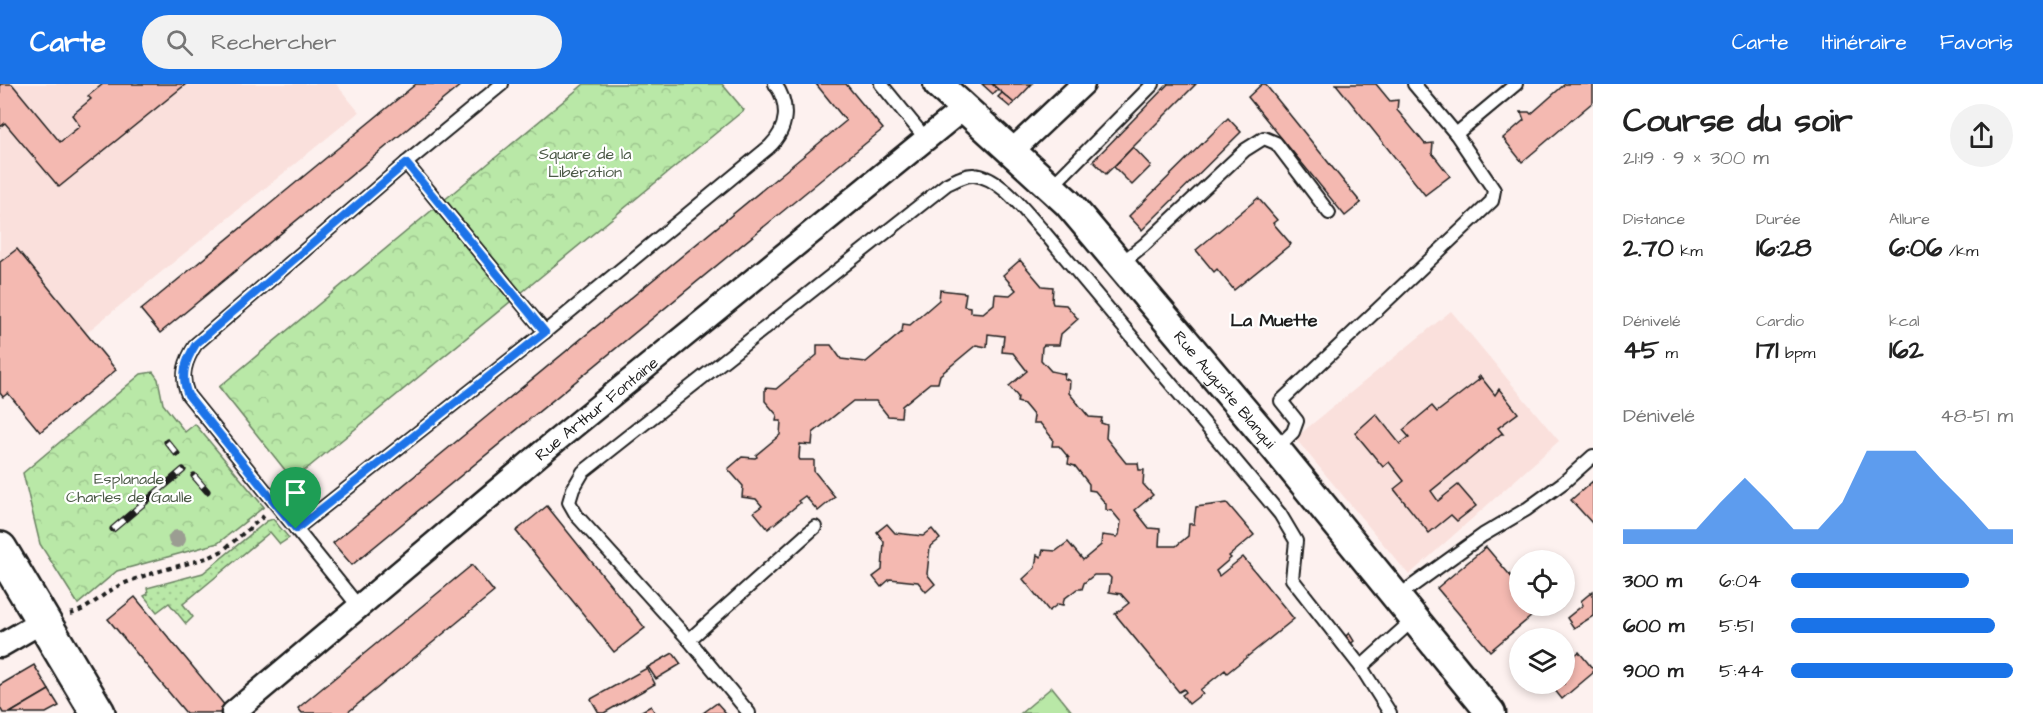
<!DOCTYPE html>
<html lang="fr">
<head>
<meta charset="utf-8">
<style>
	:root { --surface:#fff; --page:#f2f2f2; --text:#222; --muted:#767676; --accent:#1a73e8 }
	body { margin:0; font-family:"Architects Daughter",sans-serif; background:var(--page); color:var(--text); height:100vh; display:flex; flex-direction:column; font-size:22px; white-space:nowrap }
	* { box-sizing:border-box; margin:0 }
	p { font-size:20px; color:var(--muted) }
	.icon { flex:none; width:33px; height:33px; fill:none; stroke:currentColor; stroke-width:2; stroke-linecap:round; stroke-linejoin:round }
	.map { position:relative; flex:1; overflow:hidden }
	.sheet { display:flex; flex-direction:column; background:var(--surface); width:450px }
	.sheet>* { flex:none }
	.tools { position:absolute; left:1509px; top:466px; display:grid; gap:12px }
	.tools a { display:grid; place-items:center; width:66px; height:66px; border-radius:50%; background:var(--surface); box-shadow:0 3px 9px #0003; font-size:30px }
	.pin { position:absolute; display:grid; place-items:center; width:51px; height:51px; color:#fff; margin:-62px -26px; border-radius:50% 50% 50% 0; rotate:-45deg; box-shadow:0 0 6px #0007 }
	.pin .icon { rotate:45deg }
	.round { display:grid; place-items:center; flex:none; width:63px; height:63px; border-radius:32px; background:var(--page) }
	.head { display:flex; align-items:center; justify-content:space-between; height:102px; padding:0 30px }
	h1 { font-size:33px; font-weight:700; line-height:45px }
	.figures { display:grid; grid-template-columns:repeat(3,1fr); gap:9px; height:102px; padding:6px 30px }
	.figures div { display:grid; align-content:center }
	.figures b { font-size:26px; font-weight:700 }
	.figures small { font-size:16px; font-weight:400 }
	.figures p { font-size:16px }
	.chart { height:168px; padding:12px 30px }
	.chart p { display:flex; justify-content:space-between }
	.chart svg { width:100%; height:108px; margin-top:6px; fill:var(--accent); opacity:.7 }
	ul { padding:0 30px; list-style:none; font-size:20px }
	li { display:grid; grid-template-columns:96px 72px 1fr; align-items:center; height:45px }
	li i { height:15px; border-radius:8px; background:var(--accent) }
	header { display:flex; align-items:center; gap:36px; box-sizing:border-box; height:84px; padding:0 30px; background:var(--accent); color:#fff }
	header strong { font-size:28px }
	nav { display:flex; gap:33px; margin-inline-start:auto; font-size:21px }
	.search { width:420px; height:54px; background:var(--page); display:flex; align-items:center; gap:15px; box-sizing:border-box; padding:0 21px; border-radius:33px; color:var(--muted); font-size:22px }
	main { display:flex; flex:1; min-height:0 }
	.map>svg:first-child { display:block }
	.built { fill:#fae0dc }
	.grass { fill:url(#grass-dots); stroke:#6a8262; stroke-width:1.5 }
	.forest { fill:url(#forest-crowns); stroke:#6a8262; stroke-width:1.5 }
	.pitch { fill:#b9e8a7; stroke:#6a8262; stroke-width:1.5 }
	.building { fill:#f4b9b1; stroke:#1c1c1c; stroke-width:1.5 }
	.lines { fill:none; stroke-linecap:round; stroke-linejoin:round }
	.service-casing { stroke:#1c1c1c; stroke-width:16 }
	.minor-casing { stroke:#1c1c1c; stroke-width:27 }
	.tertiary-casing { stroke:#1c1c1c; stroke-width:33 }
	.primary-casing { stroke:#1c1c1c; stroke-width:38 }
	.path { stroke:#1c1c1c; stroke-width:4; stroke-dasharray:4.5 4.5; stroke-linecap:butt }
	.service { stroke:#fff; stroke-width:12 }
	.minor { stroke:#fff; stroke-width:22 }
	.tertiary { stroke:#fff; stroke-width:28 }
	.primary { stroke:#fff; stroke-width:33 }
	.rail-casing { stroke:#1c1c1c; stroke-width:7 }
	.rail { stroke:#fff; stroke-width:4.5; stroke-dasharray:14; stroke-linecap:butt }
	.tree { fill:#9b9d92 }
	.route-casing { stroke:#fff; stroke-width:12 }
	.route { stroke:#1a73e8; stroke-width:8 }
	.labels { text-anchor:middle; stroke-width:4.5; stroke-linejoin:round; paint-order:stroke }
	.park-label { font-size:16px; fill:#4b5946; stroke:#fff }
	.street-label { font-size:16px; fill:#1c1c1c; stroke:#fff }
	.neighbourhood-label { font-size:18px; font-weight:bold; fill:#1c1c1c; stroke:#fff }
</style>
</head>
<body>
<header>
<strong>Carte</strong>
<div class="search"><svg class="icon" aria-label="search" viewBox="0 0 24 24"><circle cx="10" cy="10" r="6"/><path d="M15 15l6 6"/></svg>Rechercher</div>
<nav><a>Carte</a><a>Itinéraire</a><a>Favoris</a></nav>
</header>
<main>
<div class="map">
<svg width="1593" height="629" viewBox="0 0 1593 629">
	<defs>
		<pattern id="grass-dots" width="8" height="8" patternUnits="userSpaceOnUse" patternTransform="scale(1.5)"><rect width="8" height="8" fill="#b9e8a7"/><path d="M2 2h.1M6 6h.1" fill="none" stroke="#9ec68f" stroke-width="1.8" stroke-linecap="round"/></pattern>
		<pattern id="forest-crowns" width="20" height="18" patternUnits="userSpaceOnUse" patternTransform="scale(1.5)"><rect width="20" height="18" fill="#b9e8a7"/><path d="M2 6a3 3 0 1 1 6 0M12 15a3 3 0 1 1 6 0" fill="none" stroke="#9ec68f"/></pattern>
	</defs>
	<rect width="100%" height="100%" fill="#fdf1ef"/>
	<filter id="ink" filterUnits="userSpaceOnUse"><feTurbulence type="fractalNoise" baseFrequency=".0167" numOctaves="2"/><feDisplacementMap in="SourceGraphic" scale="12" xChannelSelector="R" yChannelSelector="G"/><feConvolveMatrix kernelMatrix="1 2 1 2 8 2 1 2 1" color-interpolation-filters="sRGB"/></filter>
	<g filter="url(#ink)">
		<g class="built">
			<polygon points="0,0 336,0 359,28 86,249 17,165 0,178"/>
			<polygon points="1451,227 1559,357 1409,491 1295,354"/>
		</g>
		<polygon class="grass" points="273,435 289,454 280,460 270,448 183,520 193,533 186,540 169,519 157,528 144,512 148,510 147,504 203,489 267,437"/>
		<g class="forest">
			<polygon points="584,0 722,0 744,26 293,396 219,303"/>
			<polygon points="153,288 158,295 163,320 185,348 195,340 264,423 218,459 117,487 78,520 40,460 23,389 141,290"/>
		</g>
		<polygon class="pitch" points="1052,603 1073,629 1021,629"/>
		<g class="building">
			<polygon points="0,0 12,0 60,58 80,42 72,31 91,15 88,12 103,0 186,0 59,103 5,39 0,43"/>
			<polygon points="416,0 462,0 160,249 141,226"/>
			<polygon points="816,0 846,0 883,45 352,481 333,459 846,37"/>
			<polygon points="982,0 992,0 998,5 993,10"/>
			<polygon points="992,0 1032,0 1014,19"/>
			<polygon points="1168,0 1196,0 1106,90 1093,77"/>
			<polygon points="1262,0 1265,0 1361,119 1345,132 1248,13"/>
			<polygon points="1336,0 1376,0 1390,17 1398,16 1397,26 1425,60 1433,59 1432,69 1450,92 1425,111"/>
			<polygon points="1565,0 1593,0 1593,18 1522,78 1503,54 1524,36 1521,28 1529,28 1531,30"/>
			<polygon points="1002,9 1014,19 1010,23 998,13"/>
			<polygon points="1228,34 1241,48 1142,146 1129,132"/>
			<polygon points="1133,63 1151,82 1132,101 1114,83"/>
			<polygon points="1258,114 1277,136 1273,139 1291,160 1234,206 1217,185 1214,188 1196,166"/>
			<polygon points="17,165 116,286 40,348 8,309 3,313 0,309 0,178"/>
			<polygon points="1020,176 1042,202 1053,203 1052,217 1053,220 1066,221 1078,235 1061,250 1059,261 1044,261 1042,263 1041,276 1051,287 1065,290 1064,294 1070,297 1069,309 1089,333 1102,334 1101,339 1107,341 1106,354 1126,379 1138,379 1139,386 1144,386 1143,400 1153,411 1135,426 1149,444 1160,445 1159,462 1176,462 1188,452 1189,440 1194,440 1196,423 1227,419 1254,451 1229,472 1231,474 1216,487 1219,492 1243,473 1294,535 1227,589 1225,586 1200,606 1203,609 1189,620 1182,611 1186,608 1184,605 1179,608 1115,530 1129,519 1121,510 1109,508 1111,494 1108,491 1094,491 1084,499 1082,505 1077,505 1064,515 1063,521 1058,520 1049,527 1023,495 1035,484 1037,471 1041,473 1043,466 1056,467 1068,458 1083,476 1101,461 1102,451 1117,453 1119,451 1121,438 1112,427 1106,426 1106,420 1095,407 1089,406 1089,400 1075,382 1068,380 1069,374 1059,362 1052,362 1053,355 1040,339 1033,339 1034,332 1024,320 1017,318 1018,313 1009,302 1027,287 1013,269 1002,268 1004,252 988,250 987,263 976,261 940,291 938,299 930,299 902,322 901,333 888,332 876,317 853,317 813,349 812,361 800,360 799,374 800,376 814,376 814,387 835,413 818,427 805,412 798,417 800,419 768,445 754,428 762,422 756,415 742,413 743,402 728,385 742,373 755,374 757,373 756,371 780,351 781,337 776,337 777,331 765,317 765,304 776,305 817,271 817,261 831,261 841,275 866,278 902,248 903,240 910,241 939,216 940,206 966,209 964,222 970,223 970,228 983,229 994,220 995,210 1010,211 1016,206 1003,191"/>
			<polygon points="1480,292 1495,311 1499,305 1518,329 1498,344 1503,350 1501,350 1431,407 1438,417 1458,401 1476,422 1457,437 1451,431 1429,449 1394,405 1404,397 1389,378 1383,383 1355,349 1376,330 1400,360 1409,353 1403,346 1432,322 1437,328 1480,295 1478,294"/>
			<polygon points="1593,397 1593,439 1592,439 1571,416"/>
			<polygon points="547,422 645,544 614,568 516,447"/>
			<polygon points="887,440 895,449 923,452 932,445 940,455 930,463 927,490 935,500 926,508 918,498 890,495 881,503 873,493 882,486 884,458 877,448"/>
			<polygon points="1486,463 1520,503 1520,522 1536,522 1539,526 1490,567 1437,504"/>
			<polygon points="472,481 494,508 347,629 302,629 298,624"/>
			<polygon points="1593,507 1593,532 1574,544 1567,534 1583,521 1581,517"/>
			<polygon points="135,513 231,629 186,629 108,535"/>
			<polygon points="1349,549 1354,557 1349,561 1344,554"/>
			<polygon points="1579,568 1593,585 1593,589 1562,615 1550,600 1564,600 1564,579"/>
			<polygon points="673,569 681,580 656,595 648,583"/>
			<polygon points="34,581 49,606 10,629 3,629 0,624 0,601"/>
			<polygon points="647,584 655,600 604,629 599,629 591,615"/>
			<polygon points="49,606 59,622 46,629 10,629"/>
			<polygon points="717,619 726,629 703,629"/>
			<polygon points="651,622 655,629 638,629"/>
		</g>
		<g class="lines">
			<defs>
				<g id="service">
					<polyline points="881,0 926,55"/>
					<polyline points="1414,0 1456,50 1516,0"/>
					<polyline points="406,79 545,248"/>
					<polyline points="1051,103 1153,0"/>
					<polyline points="1120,180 1144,161 1245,66 1264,54 1276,59 1329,129"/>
					<polyline points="1276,365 1293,348 1297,337 1281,317 1492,117 1494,106 1456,50"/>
					<path d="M815,443L689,556L577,432L569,418L573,405L583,388L947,100C954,97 965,90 974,91C1001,93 1026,129 1044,148L1280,430L1296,457L1292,495L1361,583L1414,535"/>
					<path d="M296,445L545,248L769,63C788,45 790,21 775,0"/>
					<polyline points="1397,513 1483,451 1527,425 1564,398 1593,372"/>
					<path d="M359,523L188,311C180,292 185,277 196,260L406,79L502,0"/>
					<polyline points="689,556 749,629"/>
					<polyline points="1361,583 1390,629"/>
				</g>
				<g id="minor">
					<polyline points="1012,67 1083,0"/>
					<polyline points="0,562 43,537"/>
					<path id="s1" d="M233,629L552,360L964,24"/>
				</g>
				<g id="tertiary">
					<path id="s2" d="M938,0L1068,119L1276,365L1491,629"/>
				</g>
				<polyline id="primary" points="0,465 98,629"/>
			</defs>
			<use href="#service" class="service-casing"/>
			<use href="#minor" class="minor-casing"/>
			<use href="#tertiary" class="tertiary-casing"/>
			<use href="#primary" class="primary-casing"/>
			<path class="path" d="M70,530C90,526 104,507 123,500C150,488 181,482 210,473L222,467L264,432"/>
			<use href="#service" class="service"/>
			<use href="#minor" class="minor"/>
			<use href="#tertiary" class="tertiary"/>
			<use href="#primary" class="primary"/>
			<defs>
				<g id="rail">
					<polyline points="167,358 177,370"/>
					<polyline points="194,392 207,407"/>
					<polyline points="113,445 183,386"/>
				</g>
			</defs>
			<use href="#rail" class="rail-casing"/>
			<use href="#rail" class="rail"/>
		</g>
		<circle class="tree" cx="177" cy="455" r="9"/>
	</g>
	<g class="lines" filter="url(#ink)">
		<defs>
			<path id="route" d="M406,79L545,248L296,445L188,311C180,292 185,277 196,260Z"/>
		</defs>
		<use href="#route" class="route-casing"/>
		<use href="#route" class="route"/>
	</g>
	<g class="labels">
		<g class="park-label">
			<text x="585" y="75">Square de la<tspan x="585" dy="18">Libération</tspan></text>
			<text x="129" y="400">Esplanade<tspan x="129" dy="18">Charles de Gaulle</tspan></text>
		</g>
		<g class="street-label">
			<text dy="6" stroke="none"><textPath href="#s2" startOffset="420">Rue Auguste Blanqui</textPath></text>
			<text dy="6" stroke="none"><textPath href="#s1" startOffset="474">Rue Arthur Fontaine</textPath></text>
		</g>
		<g class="neighbourhood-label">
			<text x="1274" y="242">La Muette</text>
		</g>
	</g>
</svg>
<div class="tools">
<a><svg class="icon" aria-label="locate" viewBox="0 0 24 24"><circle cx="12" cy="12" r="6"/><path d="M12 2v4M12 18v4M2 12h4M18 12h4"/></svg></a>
<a><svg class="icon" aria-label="layers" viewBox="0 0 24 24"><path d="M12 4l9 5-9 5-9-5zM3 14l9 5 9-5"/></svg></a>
</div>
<div class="pin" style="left:296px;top:445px;background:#1e9e55"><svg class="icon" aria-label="arrive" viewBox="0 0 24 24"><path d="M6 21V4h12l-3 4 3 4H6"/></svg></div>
</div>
<section class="sheet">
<div class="head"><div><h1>Course du soir</h1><p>21:19 · 9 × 300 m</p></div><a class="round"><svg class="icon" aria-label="share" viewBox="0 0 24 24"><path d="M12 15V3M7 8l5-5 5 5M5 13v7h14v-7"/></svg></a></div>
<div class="figures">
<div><p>Distance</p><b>2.70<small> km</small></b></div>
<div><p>Durée</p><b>16:28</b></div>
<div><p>Allure</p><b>6:06<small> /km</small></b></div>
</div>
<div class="figures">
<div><p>Dénivelé</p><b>45<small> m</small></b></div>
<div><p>Cardio</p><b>171<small> bpm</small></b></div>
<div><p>kcal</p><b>162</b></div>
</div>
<div class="chart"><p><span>Dénivelé</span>48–51 m</p>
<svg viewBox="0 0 160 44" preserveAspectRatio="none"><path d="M0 44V38L10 38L20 38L30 38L40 27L50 17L60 27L70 38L80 38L90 27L100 6L110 6L120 6L130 17L140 27L150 38L160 38V44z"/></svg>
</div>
<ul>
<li><b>300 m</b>6:04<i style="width:80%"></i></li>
<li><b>600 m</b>5:51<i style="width:92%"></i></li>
<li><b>900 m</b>5:44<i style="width:100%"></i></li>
</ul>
</section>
</main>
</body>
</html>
